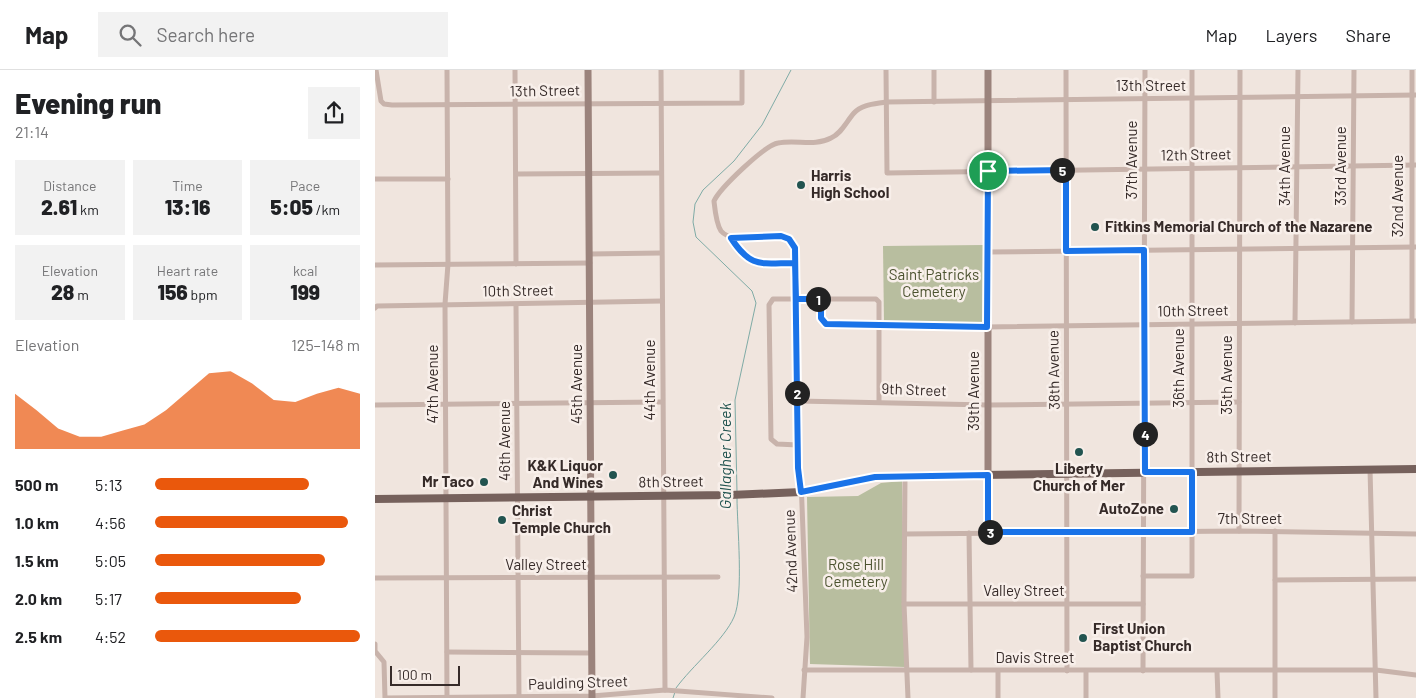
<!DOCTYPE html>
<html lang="en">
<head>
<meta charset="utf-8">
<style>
	:root { --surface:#fff; --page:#f2f2f2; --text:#202124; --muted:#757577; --line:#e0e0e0; --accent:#ea580c }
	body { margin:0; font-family:Barlow,sans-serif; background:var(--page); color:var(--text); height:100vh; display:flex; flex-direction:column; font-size:19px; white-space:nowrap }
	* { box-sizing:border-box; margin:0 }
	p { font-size:16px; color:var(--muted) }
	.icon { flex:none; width:28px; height:28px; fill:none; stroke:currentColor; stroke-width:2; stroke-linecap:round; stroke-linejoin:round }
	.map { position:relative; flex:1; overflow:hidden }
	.side { display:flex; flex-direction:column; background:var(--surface); width:375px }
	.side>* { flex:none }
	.scale { position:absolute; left:15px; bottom:12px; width:70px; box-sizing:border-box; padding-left:5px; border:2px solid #362b29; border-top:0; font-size:14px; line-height:18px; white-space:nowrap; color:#362b29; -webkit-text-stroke:4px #f8efea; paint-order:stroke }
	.pin { position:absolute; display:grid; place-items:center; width:42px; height:42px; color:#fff; margin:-21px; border:2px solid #fff; border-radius:50%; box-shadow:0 1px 5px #0007 }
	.km { position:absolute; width:25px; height:25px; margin:-12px; border-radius:50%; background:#222; color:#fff; font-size:14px; line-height:25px; text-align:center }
	.round { display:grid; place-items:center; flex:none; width:52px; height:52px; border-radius:0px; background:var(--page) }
	.overview { display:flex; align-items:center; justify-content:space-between; height:85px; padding:0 15px }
	h1 { font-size:28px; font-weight:800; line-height:38px }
	.stats { display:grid; grid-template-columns:repeat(3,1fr); gap:8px; height:85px; padding:5px 15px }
	.stats div { display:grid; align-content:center; border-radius:0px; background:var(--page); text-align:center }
	.stats b { font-size:21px; font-weight:800 }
	.stats small { font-size:14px; font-weight:400 }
	.stats p { font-size:14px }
	.chart { height:140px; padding:10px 15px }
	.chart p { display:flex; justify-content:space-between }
	.chart svg { width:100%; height:90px; margin-top:5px; fill:var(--accent); opacity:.7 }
	ul { padding:0 15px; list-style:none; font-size:16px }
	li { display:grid; grid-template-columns:80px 60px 1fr; align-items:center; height:38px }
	li i { height:12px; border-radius:6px; background:var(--accent) }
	header { display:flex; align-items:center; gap:30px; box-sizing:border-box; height:70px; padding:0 25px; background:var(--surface); border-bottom:1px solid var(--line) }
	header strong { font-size:24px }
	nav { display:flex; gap:28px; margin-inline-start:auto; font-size:18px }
	.search { width:350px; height:45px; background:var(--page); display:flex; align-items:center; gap:12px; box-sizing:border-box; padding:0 18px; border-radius:0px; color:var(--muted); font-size:19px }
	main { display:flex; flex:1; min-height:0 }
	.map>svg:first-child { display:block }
	.green { fill:#b8be9f }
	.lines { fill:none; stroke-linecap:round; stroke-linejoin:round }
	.stream { stroke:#7faba6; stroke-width:1 }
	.street { stroke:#c8b3ab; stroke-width:5 }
	.secondary { stroke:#9b837c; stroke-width:7 }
	.primary { stroke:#76615c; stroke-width:8 }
	.route-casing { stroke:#fff; stroke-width:10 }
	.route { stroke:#1a73e8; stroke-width:6 }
	.poi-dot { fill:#225450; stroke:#f8efea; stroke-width:2 }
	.labels { text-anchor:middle; stroke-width:5; stroke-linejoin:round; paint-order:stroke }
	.street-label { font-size:15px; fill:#362b29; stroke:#f8efea }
	.poi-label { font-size:15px; font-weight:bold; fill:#362b29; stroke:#f8efea; text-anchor:start }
	.park-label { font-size:15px; fill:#4b522f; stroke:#f8efea }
	.water-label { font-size:16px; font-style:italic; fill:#225450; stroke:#f8efea }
</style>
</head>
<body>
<header>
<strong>Map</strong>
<div class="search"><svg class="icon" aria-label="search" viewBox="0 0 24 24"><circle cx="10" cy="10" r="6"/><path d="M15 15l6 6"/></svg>Search here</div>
<nav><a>Map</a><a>Layers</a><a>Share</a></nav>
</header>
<main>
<section class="side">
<div class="overview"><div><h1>Evening run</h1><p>21:14</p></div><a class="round"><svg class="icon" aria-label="share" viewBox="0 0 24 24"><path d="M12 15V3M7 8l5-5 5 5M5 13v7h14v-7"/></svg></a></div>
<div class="stats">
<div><p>Distance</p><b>2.61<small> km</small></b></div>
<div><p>Time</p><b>13:16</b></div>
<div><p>Pace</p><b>5:05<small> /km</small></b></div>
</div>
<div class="stats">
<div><p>Elevation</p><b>28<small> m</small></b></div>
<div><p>Heart rate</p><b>156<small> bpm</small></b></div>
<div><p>kcal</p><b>199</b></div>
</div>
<div class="chart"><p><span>Elevation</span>125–148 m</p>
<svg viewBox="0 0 160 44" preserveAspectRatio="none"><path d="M0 44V17L10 25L20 34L30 38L40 38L50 35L60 32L70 25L80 16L90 7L100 6L110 12L120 20L130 21L140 17L150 14L160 17V44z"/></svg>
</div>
<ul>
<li><b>500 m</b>5:13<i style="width:75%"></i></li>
<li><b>1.0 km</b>4:56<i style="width:94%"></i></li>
<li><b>1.5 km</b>5:05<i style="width:83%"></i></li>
<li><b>2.0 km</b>5:17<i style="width:71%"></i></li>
<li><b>2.5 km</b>4:52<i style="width:100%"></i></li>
</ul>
</section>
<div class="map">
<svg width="1041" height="628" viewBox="0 0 1041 628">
	<rect width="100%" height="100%" fill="#f0e5de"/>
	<g class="green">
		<polygon points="608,175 609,252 509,253 508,176"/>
		<polygon points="527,411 530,597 435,594 432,427 483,426 506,413"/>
	</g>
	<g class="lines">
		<g class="stream">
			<polyline points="362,422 360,330 381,233 377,221 321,167 318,152 320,134 328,120 359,91 387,55 416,0"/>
			<path d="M301,618C317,596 349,570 359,547C369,525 362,455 362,428"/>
			<polyline points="298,628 300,622"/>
		</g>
		<g class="street">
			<polyline points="1,0 6,31 9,34 17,35 367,33 367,0"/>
			<polyline points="140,0 141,194"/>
			<polyline points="286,0 290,620"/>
			<polyline points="511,0 512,103 1041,95"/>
			<polyline points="559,0 559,32"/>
			<polyline points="691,0 692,601"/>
			<polyline points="142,104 286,103"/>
			<polyline points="0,109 73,109"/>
			<path d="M356,168C376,199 386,193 420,193"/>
			<polyline points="613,182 1041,177"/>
			<polyline points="215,184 286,183"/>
			<polyline points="0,195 215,193"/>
			<polyline points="446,229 446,248 451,254 612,257 1041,251"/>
			<polyline points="141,235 144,628"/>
			<polyline points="0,238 2,236 287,231"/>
			<polyline points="1037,251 1037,0"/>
			<polyline points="977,252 979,0"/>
			<polyline points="920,253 923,0"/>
			<polyline points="423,331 613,335 864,332"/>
			<polyline points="0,335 287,332"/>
			<polyline points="423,375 402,374 396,369 394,235 398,229 501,229 504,232 504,332"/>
			<polyline points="995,399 1001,628"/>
			<polyline points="613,405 613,462"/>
			<polyline points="530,406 529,534 533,628"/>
			<polyline points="864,461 865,0"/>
			<polyline points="900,461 900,628"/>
			<polyline points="594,463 596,600"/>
			<polyline points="530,464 864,461 1041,464"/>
			<polyline points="768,506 817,506 817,0"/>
			<polyline points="0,508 343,507"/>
			<polyline points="900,510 1041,509"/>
			<polyline points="529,534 768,534"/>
			<polyline points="0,574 0,581 9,592 10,628 217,626 290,620 397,628"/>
			<polyline points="72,582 217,583"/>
			<polyline points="429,600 1001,600 1041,605"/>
			<polyline points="768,601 770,0"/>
			<polyline points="842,601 843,628"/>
			<polyline points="72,628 70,234 73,194 72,0"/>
			<path d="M428,628L432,567L426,409L423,398L420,178C412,152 362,180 346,161C341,153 340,140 339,131C345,118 390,75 403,73C421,69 439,77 456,68C467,63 471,52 479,43C487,34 501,34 511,32L1041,25"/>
			<polyline points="623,628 623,601"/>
			<polyline points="711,628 711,601"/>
		</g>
		<g class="secondary">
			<polyline points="213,0 217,628"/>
			<polyline points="613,405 613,0"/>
		</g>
		<polyline class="primary" points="0,429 355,425 426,422 500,407 530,406 1041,399"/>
	</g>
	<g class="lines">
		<defs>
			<path id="route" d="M613,101L612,257L451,254L446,248V229H421L420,193C386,193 376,199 356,168L406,166L414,169L420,178L423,398L426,422L500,407L613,405V462H817V402H770L769,180L691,181V100L613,101"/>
		</defs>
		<use href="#route" class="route-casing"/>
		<use href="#route" class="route"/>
	</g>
	<g class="poi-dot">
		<circle cx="426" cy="115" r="5"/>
		<circle cx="720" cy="157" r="5"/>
		<circle cx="704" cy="382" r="5"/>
		<circle cx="238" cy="405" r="5"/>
		<circle cx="109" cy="412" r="5"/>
		<circle cx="799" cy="439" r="5"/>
		<circle cx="127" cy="450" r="5"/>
		<circle cx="708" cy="568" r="5"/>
	</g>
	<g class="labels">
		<g class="street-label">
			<text x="776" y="21">13th Street</text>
			<text transform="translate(170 21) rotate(-1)" y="5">13th Street</text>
			<text transform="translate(821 85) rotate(-1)" y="5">12th Street</text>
			<text transform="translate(757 90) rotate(-90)" y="5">37th Avenue</text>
			<text transform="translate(910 96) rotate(-90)" y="5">34th Avenue</text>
			<text transform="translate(966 96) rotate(-90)" y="5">33rd Avenue</text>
			<text transform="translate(1023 126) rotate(-90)" y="5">32nd Avenue</text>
			<text transform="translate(143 221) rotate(-1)" y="5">10th Street</text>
			<text transform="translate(818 241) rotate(-1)" y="5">10th Street</text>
			<text transform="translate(804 298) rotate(-90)" y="5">36th Avenue</text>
			<text transform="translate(679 300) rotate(-91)" y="5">38th Avenue</text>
			<text transform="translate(852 305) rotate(-90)" y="5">35th Avenue</text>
			<text transform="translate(275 310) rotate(-90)" y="5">44th Avenue</text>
			<text transform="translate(58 314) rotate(-90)" y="5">47th Avenue</text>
			<text transform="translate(202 314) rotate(-90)" y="5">45th Avenue</text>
			<text transform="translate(539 320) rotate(2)" y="5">9th Street</text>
			<text transform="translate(599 321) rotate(-90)" y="5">39th Avenue</text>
			<text transform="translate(130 371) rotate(-90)" y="5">46th Avenue</text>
			<text transform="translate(864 387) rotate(-1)" y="5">8th Street</text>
			<text transform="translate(296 412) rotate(-1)" y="5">8th Street</text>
			<text x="875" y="454">7th Street</text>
			<text transform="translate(416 481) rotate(-92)" y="5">42nd Avenue</text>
			<text x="171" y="500">Valley Street</text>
			<text x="649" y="526">Valley Street</text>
			<text x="660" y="593">Davis Street</text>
			<text transform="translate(203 613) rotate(-2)" y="5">Paulding Street</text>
		</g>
		<g class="poi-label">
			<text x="436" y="111">Harris<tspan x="436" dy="17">High School</tspan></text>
			<text x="730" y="162">Fitkins Memorial Church of the Nazarene</text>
			<text x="228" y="401" text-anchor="end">K&amp;K Liquor<tspan x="228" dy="17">And Wines</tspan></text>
			<text x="704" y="404" text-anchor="middle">Liberty<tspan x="704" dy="17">Church of Mer</tspan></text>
			<text x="99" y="417" text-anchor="end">Mr Taco</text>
			<text x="789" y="444" text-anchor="end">AutoZone</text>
			<text x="137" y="446">Christ<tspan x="137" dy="17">Temple Church</tspan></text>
			<text x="718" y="564">First Union<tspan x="718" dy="17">Baptist Church</tspan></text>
		</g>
		<g class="park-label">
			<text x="559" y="210">Saint Patricks<tspan x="559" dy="17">Cemetery</tspan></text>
			<text x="481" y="500">Rose Hill<tspan x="481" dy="17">Cemetery</tspan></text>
		</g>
		<g class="water-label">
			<text transform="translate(350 386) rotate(-90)" y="6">Gallagher Creek</text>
		</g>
	</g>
</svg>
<div class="scale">100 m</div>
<div class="pin" style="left:613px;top:101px;background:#1e9e55"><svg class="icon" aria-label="arrive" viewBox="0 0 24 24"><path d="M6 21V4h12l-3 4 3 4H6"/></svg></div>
<b class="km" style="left:443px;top:229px">1</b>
<b class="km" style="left:422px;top:323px">2</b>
<b class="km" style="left:615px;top:462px">3</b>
<b class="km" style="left:770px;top:364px">4</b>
<b class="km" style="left:687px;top:100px">5</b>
</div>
</main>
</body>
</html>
